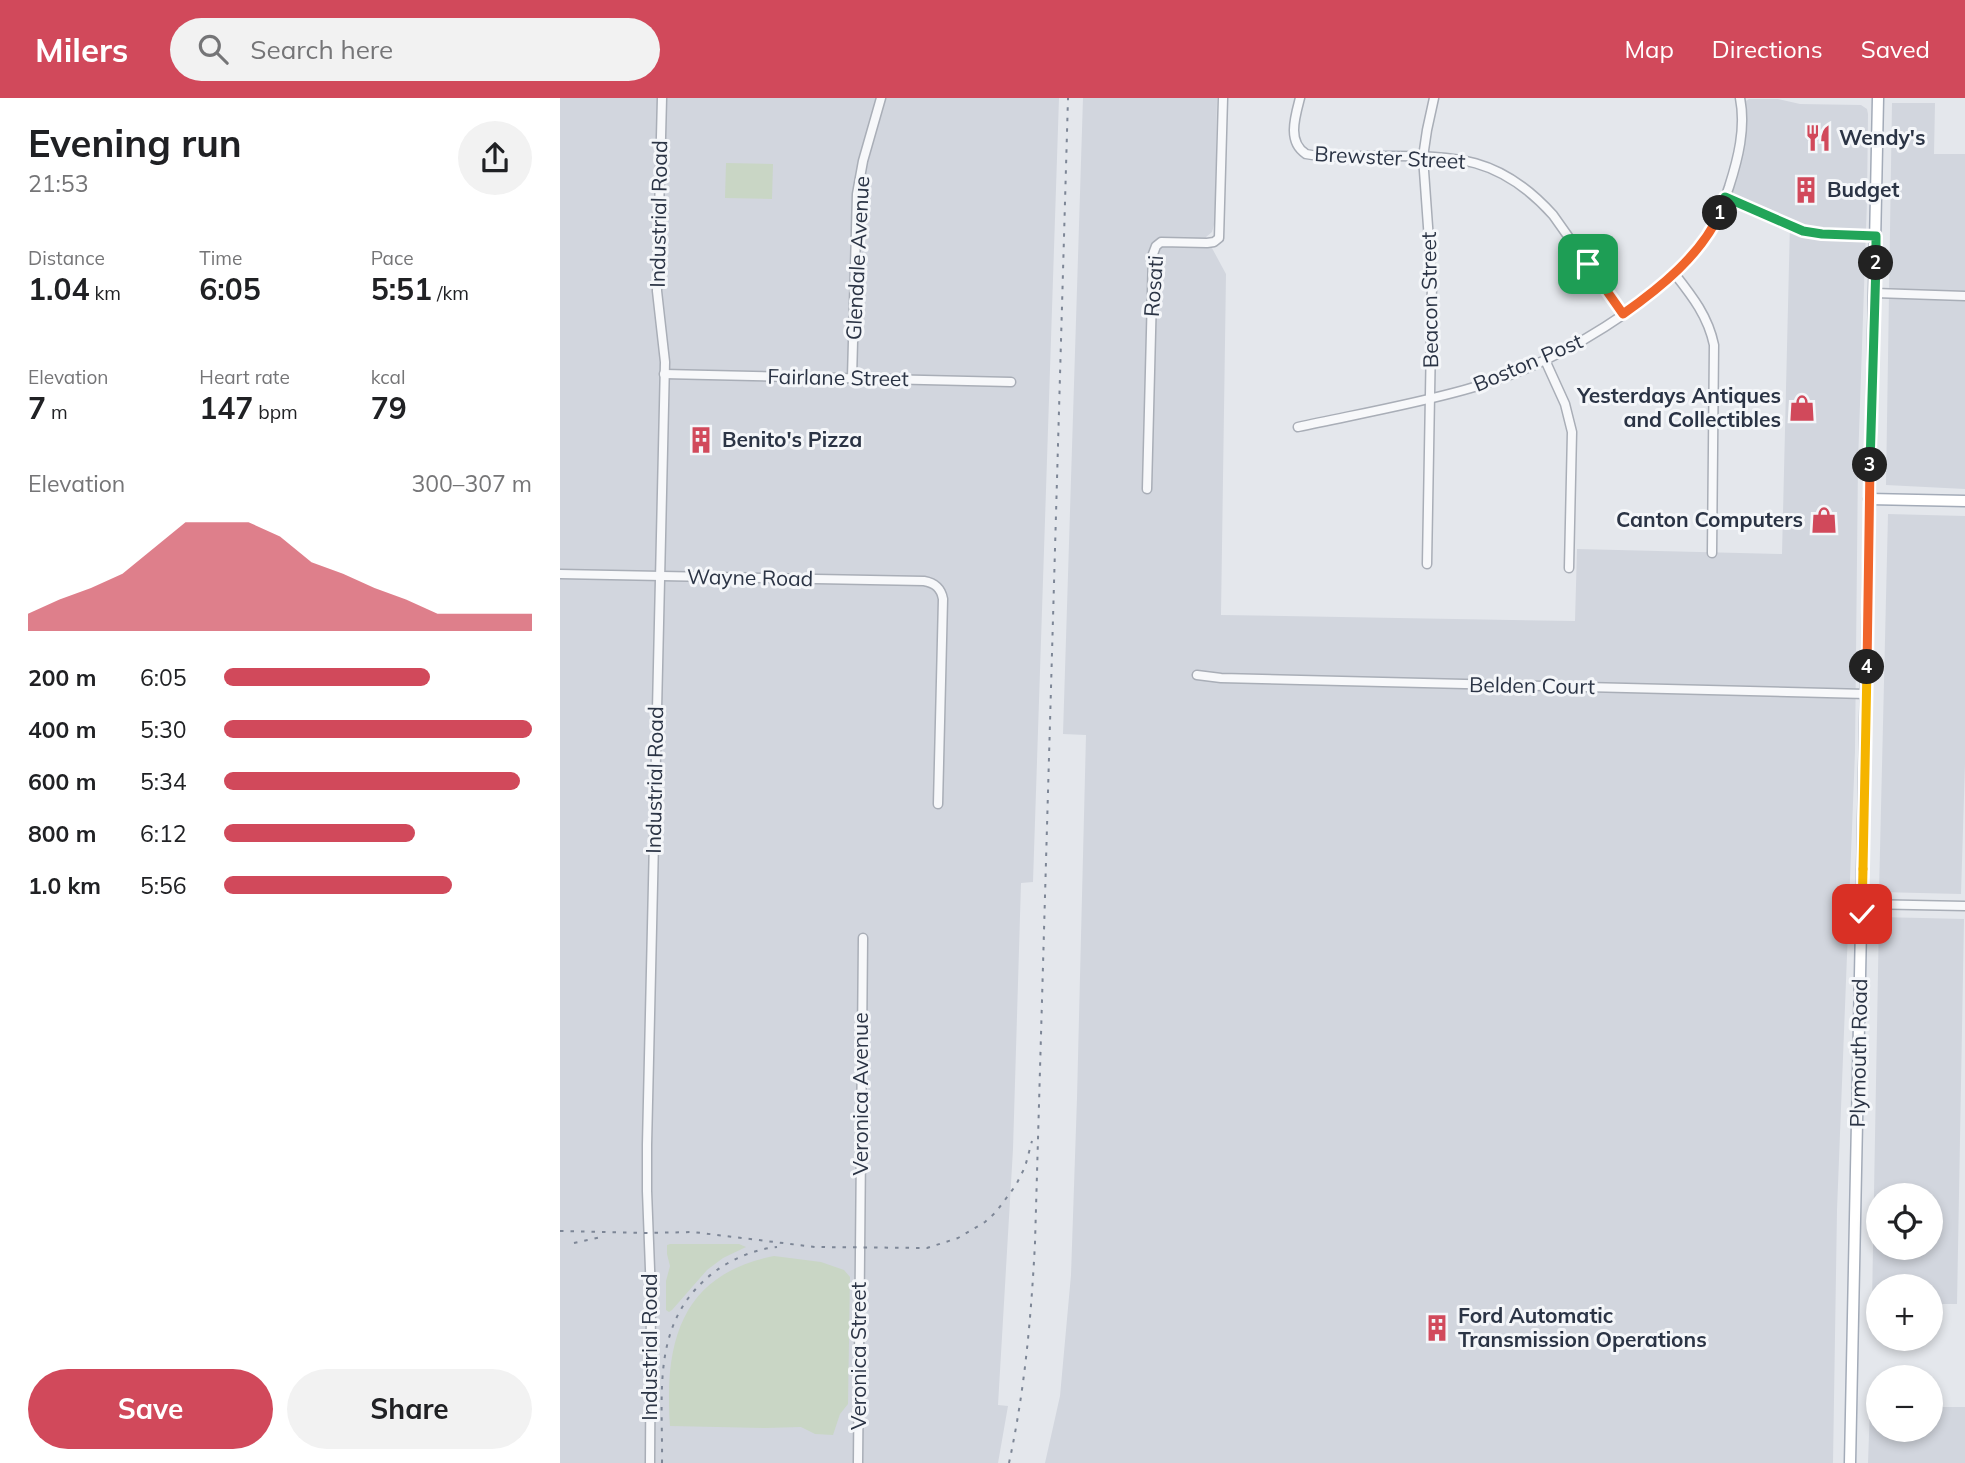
<!DOCTYPE html>
<html lang="en">
<head>
<meta charset="utf-8">
<style>
	:root { --surface:#fff; --page:#f2f2f2; --text:#202124; --muted:#757577; --accent:#d1495b }
	body { margin:0; font-family:Mulish,sans-serif; background:var(--page); color:var(--text); height:100vh; display:flex; flex-direction:column; font-size:26px; white-space:nowrap }
	* { box-sizing:border-box; margin:0 }
	p { font-size:23px; color:var(--muted) }
	.icon { flex:none; width:38px; height:38px; fill:none; stroke:currentColor; stroke-width:2; stroke-linecap:round; stroke-linejoin:round }
	.map { position:relative; flex:1; overflow:hidden }
	.side { display:flex; flex-direction:column; background:var(--surface); width:560px }
	.side>* { flex:none }
	.buttons { position:absolute; left:1306px; top:1085px; display:grid; gap:14px }
	.buttons a { display:grid; place-items:center; width:77px; height:77px; border-radius:50%; background:var(--surface); box-shadow:0 4px 10px #0003; font-size:35px }
	.pin { position:absolute; display:grid; place-items:center; width:60px; height:60px; color:#fff; margin:-30px; border-radius:14px; box-shadow:0 4px 10px #0006 }
	.km { position:absolute; width:35px; height:35px; margin:-18px; border-radius:50%; background:#222; color:#fff; font-size:19px; line-height:35px; text-align:center }
	.round { display:grid; place-items:center; flex:none; width:74px; height:74px; border-radius:37px; background:var(--page) }
	.headline { display:flex; align-items:center; justify-content:space-between; height:119px; padding:0 28px }
	h1 { font-size:38px; font-weight:700; line-height:52px }
	.figures { display:grid; grid-template-columns:repeat(3,1fr); gap:10px; height:119px; padding:7px 28px }
	.figures div { display:grid; align-content:center }
	.figures b { font-size:30px; font-weight:700 }
	.figures small { font-size:19px; font-weight:400 }
	.figures p { font-size:19px }
	.chart { height:196px; padding:14px 28px }
	.chart p { display:flex; justify-content:space-between }
	.chart svg { width:100%; height:126px; margin-top:7px; fill:var(--accent); opacity:.7 }
	.primary-button { display:flex; gap:14px; margin-top:auto; padding:14px 28px }
	.primary-button a { flex:1; height:80px; border-radius:42px; background:var(--accent); color:#fff; font-size:28px; font-weight:700; line-height:80px; text-align:center }
	.primary-button a+a { background:var(--page); color:var(--text) }
	ul { padding:0 28px; list-style:none; font-size:23px }
	li { display:grid; grid-template-columns:112px 84px 1fr; align-items:center; height:52px }
	li i { height:18px; border-radius:9px; background:var(--accent) }
	header { display:flex; align-items:center; gap:42px; box-sizing:border-box; height:98px; padding:0 35px; background:var(--accent); color:#fff }
	header strong { font-size:33px }
	nav { display:flex; gap:38px; margin-inline-start:auto; font-size:24px }
	.search { width:490px; height:63px; background:var(--page); display:flex; align-items:center; gap:18px; box-sizing:border-box; padding:0 24px; border-radius:38px; color:var(--muted); font-size:26px }
	main { display:flex; flex:1; min-height:0 }
	.map>svg:first-child { display:block }
	.built { fill:#d2d6de; fill-rule:evenodd }
	.green { fill:#c9d6c5 }
	.lines { fill:none; stroke-linecap:round; stroke-linejoin:round }
	.minor-casing { stroke:#a9aeb7; stroke-width:11 }
	.major-casing { stroke:#a3abb8; stroke-width:13 }
	.minor { stroke:#f7f8fa; stroke-width:8 }
	.major { stroke:#fff; stroke-width:10 }
	.rail { stroke:#7d8696; stroke-width:2; stroke-dasharray:3.5 7; stroke-linecap:butt }
	.split-1-casing { stroke:#fff; stroke-width:14 }
	.split-2-casing { stroke:#fff; stroke-width:14 }
	.split-3-casing { stroke:#fff; stroke-width:14 }
	.split-4-casing { stroke:#fff; stroke-width:14 }
	.split-5-casing { stroke:#fff; stroke-width:14 }
	.split-6-casing { stroke:#fff; stroke-width:14 }
	.split-1 { stroke:#f0652b; stroke-width:9 }
	.split-2 { stroke:#22a559; stroke-width:9 }
	.split-3 { stroke:#22a559; stroke-width:9 }
	.split-4 { stroke:#f0652b; stroke-width:9 }
	.split-5 { stroke:#f5b400; stroke-width:9 }
	.split-6 { stroke:#f5b400; stroke-width:9 }
	.labels { text-anchor:middle; stroke-width:6; stroke-linejoin:round; paint-order:stroke }
	.poi-label { font-size:21px; font-weight:bold; fill:#2b3445; stroke:#f4f6f9; text-anchor:start }
	.street-label { font-size:21px; fill:#2b3445; stroke:#f4f6f9 }
</style>
</head>
<body>
<header>
<strong>Milers</strong>
<div class="search"><svg class="icon" aria-label="search" viewBox="0 0 24 24"><circle cx="10" cy="10" r="6"/><path d="M15 15l6 6"/></svg>Search here</div>
<nav><a>Map</a><a>Directions</a><a>Saved</a></nav>
</header>
<main>
<section class="side">
<div class="headline"><div><h1>Evening run</h1><p>21:53</p></div><a class="round"><svg class="icon" aria-label="share" viewBox="0 0 24 24"><path d="M12 15V3M7 8l5-5 5 5M5 13v7h14v-7"/></svg></a></div>
<div class="figures">
<div><p>Distance</p><b>1.04<small> km</small></b></div>
<div><p>Time</p><b>6:05</b></div>
<div><p>Pace</p><b>5:51<small> /km</small></b></div>
</div>
<div class="figures">
<div><p>Elevation</p><b>7<small> m</small></b></div>
<div><p>Heart rate</p><b>147<small> bpm</small></b></div>
<div><p>kcal</p><b>79</b></div>
</div>
<div class="chart"><p><span>Elevation</span>300–307 m</p>
<svg viewBox="0 0 160 44" preserveAspectRatio="none"><path d="M0 44V38L10 33L20 29L30 24L40 15L50 6L60 6L70 6L80 11L90 20L100 24L110 29L120 33L130 38L140 38L150 38L160 38V44z"/></svg>
</div>
<ul>
<li><b>200 m</b>6:05<i style="width:67%"></i></li>
<li><b>400 m</b>5:30<i style="width:100%"></i></li>
<li><b>600 m</b>5:34<i style="width:96%"></i></li>
<li><b>800 m</b>6:12<i style="width:62%"></i></li>
<li><b>1.0 km</b>5:56<i style="width:74%"></i></li>
</ul>
<div class="primary-button"><a>Save</a><a>Share</a></div>
</section>
<div class="map">
<svg width="1405" height="1365" viewBox="0 0 1405 1365">
	<rect width="100%" height="100%" fill="#e4e7ec"/>
	<g class="built">
		<polygon points="0,0 499,0 473,784 461,785 453,1051 438,1307 448,1308 438,1365 0,1365"/>
		<polygon points="523,0 657,0 655,123 652,134 646,139 666,176 661,517 1015,523 1017,451 1222,456 1230,125 1173,99 1171,96 1184,4 1189,1 1218,1 1240,6 1301,7 1307,11 1308,16 1307,103 1298,364 1295,654 1277,1112 1273,1365 485,1365 500,1298 511,1177 517,1000 526,637 503,636"/>
		<polygon points="1332,5 1375,5 1374,56 1405,56 1405,391 1326,387"/>
		<polygon points="1328,416 1405,418 1405,666 1401,796 1319,794"/>
		<path d="M1319,819L1404,821L1397,1206H1370V1188H1318V1205H1312ZM1318,1097H1370V1150H1318Z"/>
		<polygon points="1310,1308 1318,1308 1318,1332 1370,1332 1370,1309 1405,1309 1405,1365 1308,1365"/>
	</g>
	<g class="green">
		<polygon points="166,65 213,66 212,101 165,100"/>
		<polygon points="110,1146 179,1146 186,1149 163,1160 147,1172 112,1212 109,1214 106,1212 106,1183 110,1168 107,1156 107,1147"/>
		<path d="M214,1158L261,1164L284,1172L290,1179L288,1306L280,1316L273,1337L255,1336L241,1329L205,1330L110,1328C109,1317 109,1306 109,1295C110,1221 138,1173 214,1158Z"/>
	</g>
	<g class="lines">
		<defs>
			<g id="minor">
				<path d="M740,0C735,19 727,44 746,56C764,60 783,58 800,58C883,59 933,50 993,117L1063,216"/>
				<polyline points="1165,99 1243,133 1262,136 1316,138"/>
				<path d="M1114,175C1132,198 1148,218 1154,247L1152,455"/>
				<polyline points="1315,195 1405,198"/>
				<polyline points="985,262 1005,306 1012,334 1009,470"/>
				<polyline points="104,276 451,284"/>
				<polyline points="292,280 297,96 303,63 321,0"/>
				<path d="M738,329C793,317 850,307 904,292C993,268 1107,204 1155,123C1162,113 1165,100 1169,89C1178,61 1186,30 1180,0"/>
				<polyline points="587,391 593,156 596,148 601,144 647,145 654,144 659,140 663,0"/>
				<polyline points="867,466 872,184 863,59 867,32 874,0"/>
				<path d="M0,476L364,483C375,485 381,490 383,501L378,706"/>
				<polyline points="637,577 661,580 1306,596"/>
				<polyline points="1302,806 1405,808"/>
				<polyline points="90,1365 91,1197 87,1093 87,1047 105,264 97,193 102,0"/>
				<polyline points="298,1365 303,840"/>
			</g>
			<g id="major">
				<polyline points="1309,401 1405,403"/>
				<polyline points="1290,1365 1318,0"/>
			</g>
		</defs>
		<use href="#minor" class="minor-casing"/>
		<use href="#major" class="major-casing"/>
		<use href="#minor" class="minor"/>
		<use href="#major" class="major"/>
		<g class="rail">
			<polyline points="0,1133 88,1135 133,1134 255,1149 367,1150 398,1140 425,1124 436,1114 456,1087 465,1069 472,1043"/>
			<polyline points="14,1145 41,1139"/>
			<path d="M102,1365C103,1291 90,1221 157,1172C174,1160 196,1151 217,1149"/>
			<path d="M449,1365C465,1291 471,1220 475,1145L508,0"/>
		</g>
	</g>
	<g class="lines">
		<defs>
			<path id="split-1" d="M1028,166L1063,216C1100,190 1141,157 1160,115"/>
			<polyline id="split-2" points="1160,115 1165,99 1243,133 1262,136 1316,138 1316,165"/>
			<polyline id="split-3" points="1310,367 1316,165"/>
			<polyline id="split-4" points="1307,569 1310,367"/>
			<polyline id="split-5" points="1303,771 1307,569"/>
			<polyline id="split-6" points="1302,816 1303,771"/>
		</defs>
		<use href="#split-1" class="split-1-casing"/>
		<use href="#split-2" class="split-2-casing"/>
		<use href="#split-3" class="split-3-casing"/>
		<use href="#split-4" class="split-4-casing"/>
		<use href="#split-5" class="split-5-casing"/>
		<use href="#split-6" class="split-6-casing"/>
		<use href="#split-1" class="split-1"/>
		<use href="#split-2" class="split-2"/>
		<use href="#split-3" class="split-3"/>
		<use href="#split-4" class="split-4"/>
		<use href="#split-5" class="split-5"/>
		<use href="#split-6" class="split-6"/>
	</g>
	<defs>
		<symbol id="restaurant-bare" viewBox="-9 -9 18 18"><path d="M-5-6h1v4h1v-4h1v4h1v-4h1v5L-1.5 .5V6h-2V.5L-5-1ZM5-6V6H3V1.5H1.5Q1.5-4 5-6Z" fill="#d1495b" stroke="#f4f6f9" stroke-width="2.5" paint-order="stroke"/></symbol>
		<symbol id="building-bare" viewBox="-9 -9 18 18"><path d="M-4-6H4V6H1V3H-1V6H-4ZM-2.5-4.3h1.7v1.8h-1.7ZM.8-4.3h1.7v1.8H.8ZM-2.5-1h1.7V.8h-1.7ZM.8-1h1.7V.8H.8Z" fill="#d1495b" stroke="#f4f6f9" stroke-width="2.5" paint-order="stroke"/></symbol>
		<symbol id="shop-bare" viewBox="-9 -9 18 18"><path d="M-5-2.5h2.3a2.7 3.5 0 0 1 5.4 0H5L5.5 6h-11ZM-1.5-2.5h3a1.5 2.3 0 0 0-3 0Z" fill="#d1495b" stroke="#f4f6f9" stroke-width="2.5" paint-order="stroke"/></symbol>
	</defs>
	<g fill-rule="evenodd">
		<use href="#restaurant-bare" x="1239" y="21" width="38" height="38"/>
		<use href="#building-bare" x="1227" y="73" width="38" height="38"/>
		<use href="#shop-bare" x="1223" y="291" width="38" height="38"/>
		<use href="#building-bare" x="122" y="323" width="38" height="38"/>
		<use href="#shop-bare" x="1245" y="403" width="38" height="38"/>
		<use href="#building-bare" x="858" y="1211" width="38" height="38"/>
	</g>
	<g class="labels">
		<g class="poi-label">
			<text x="1279" y="47">Wendy's</text>
			<text x="1267" y="99">Budget</text>
			<text x="1221" y="305" text-anchor="end">Yesterdays Antiques<tspan x="1221" dy="24">and Collectibles</tspan></text>
			<text x="162" y="349">Benito's Pizza</text>
			<text x="1243" y="429" text-anchor="end">Canton Computers</text>
			<text x="898" y="1225">Ford Automatic<tspan x="898" dy="24">Transmission Operations</tspan></text>
		</g>
		<g class="street-label">
			<text transform="translate(830 60) rotate(3)" y="7">Brewster Street</text>
			<text transform="translate(99 116) rotate(-89)" y="7">Industrial Road</text>
			<text transform="translate(298 160) rotate(-87)" y="7">Glendale Avenue</text>
			<text transform="translate(594 188) rotate(-86)" y="7">Rosati</text>
			<text transform="translate(870 202) rotate(-91)" y="7">Beacon Street</text>
			<text transform="translate(968 265) rotate(-23)" y="7">Boston Post</text>
			<text transform="translate(278 280) rotate(1)" y="7">Fairlane Street</text>
			<text transform="translate(190 480) rotate(1)" y="7">Wayne Road</text>
			<text transform="translate(972 588) rotate(1)" y="7">Belden Court</text>
			<text transform="translate(95 682) rotate(-89)" y="7">Industrial Road</text>
			<text transform="translate(1299 955) rotate(-89)" y="7">Plymouth Road</text>
			<text transform="translate(301 996) rotate(-90)" y="7">Veronica Avenue</text>
			<text transform="translate(90 1249) rotate(-90)" y="7">Industrial Road</text>
			<text transform="translate(299 1258) rotate(-90)" y="7">Veronica Street</text>
		</g>
	</g>
</svg>
<div class="buttons">
<a><svg class="icon" aria-label="locate" viewBox="0 0 24 24"><circle cx="12" cy="12" r="6"/><path d="M12 2v4M12 18v4M2 12h4M18 12h4"/></svg></a>
<a>+</a>
<a>−</a>
</div>
<div class="pin" style="left:1028px;top:166px;background:#1e9e55"><svg class="icon" aria-label="arrive" viewBox="0 0 24 24"><path d="M6 21V4h12l-3 4 3 4H6"/></svg></div>
<div class="pin" style="left:1302px;top:816px;background:#d93025"><svg class="icon" aria-label="check" viewBox="0 0 24 24"><path d="M5 12l5 5 9-10"/></svg></div>
<b class="km" style="left:1160px;top:115px">1</b>
<b class="km" style="left:1316px;top:165px">2</b>
<b class="km" style="left:1310px;top:367px">3</b>
<b class="km" style="left:1307px;top:569px">4</b>
</div>
</main>
</body>
</html>
